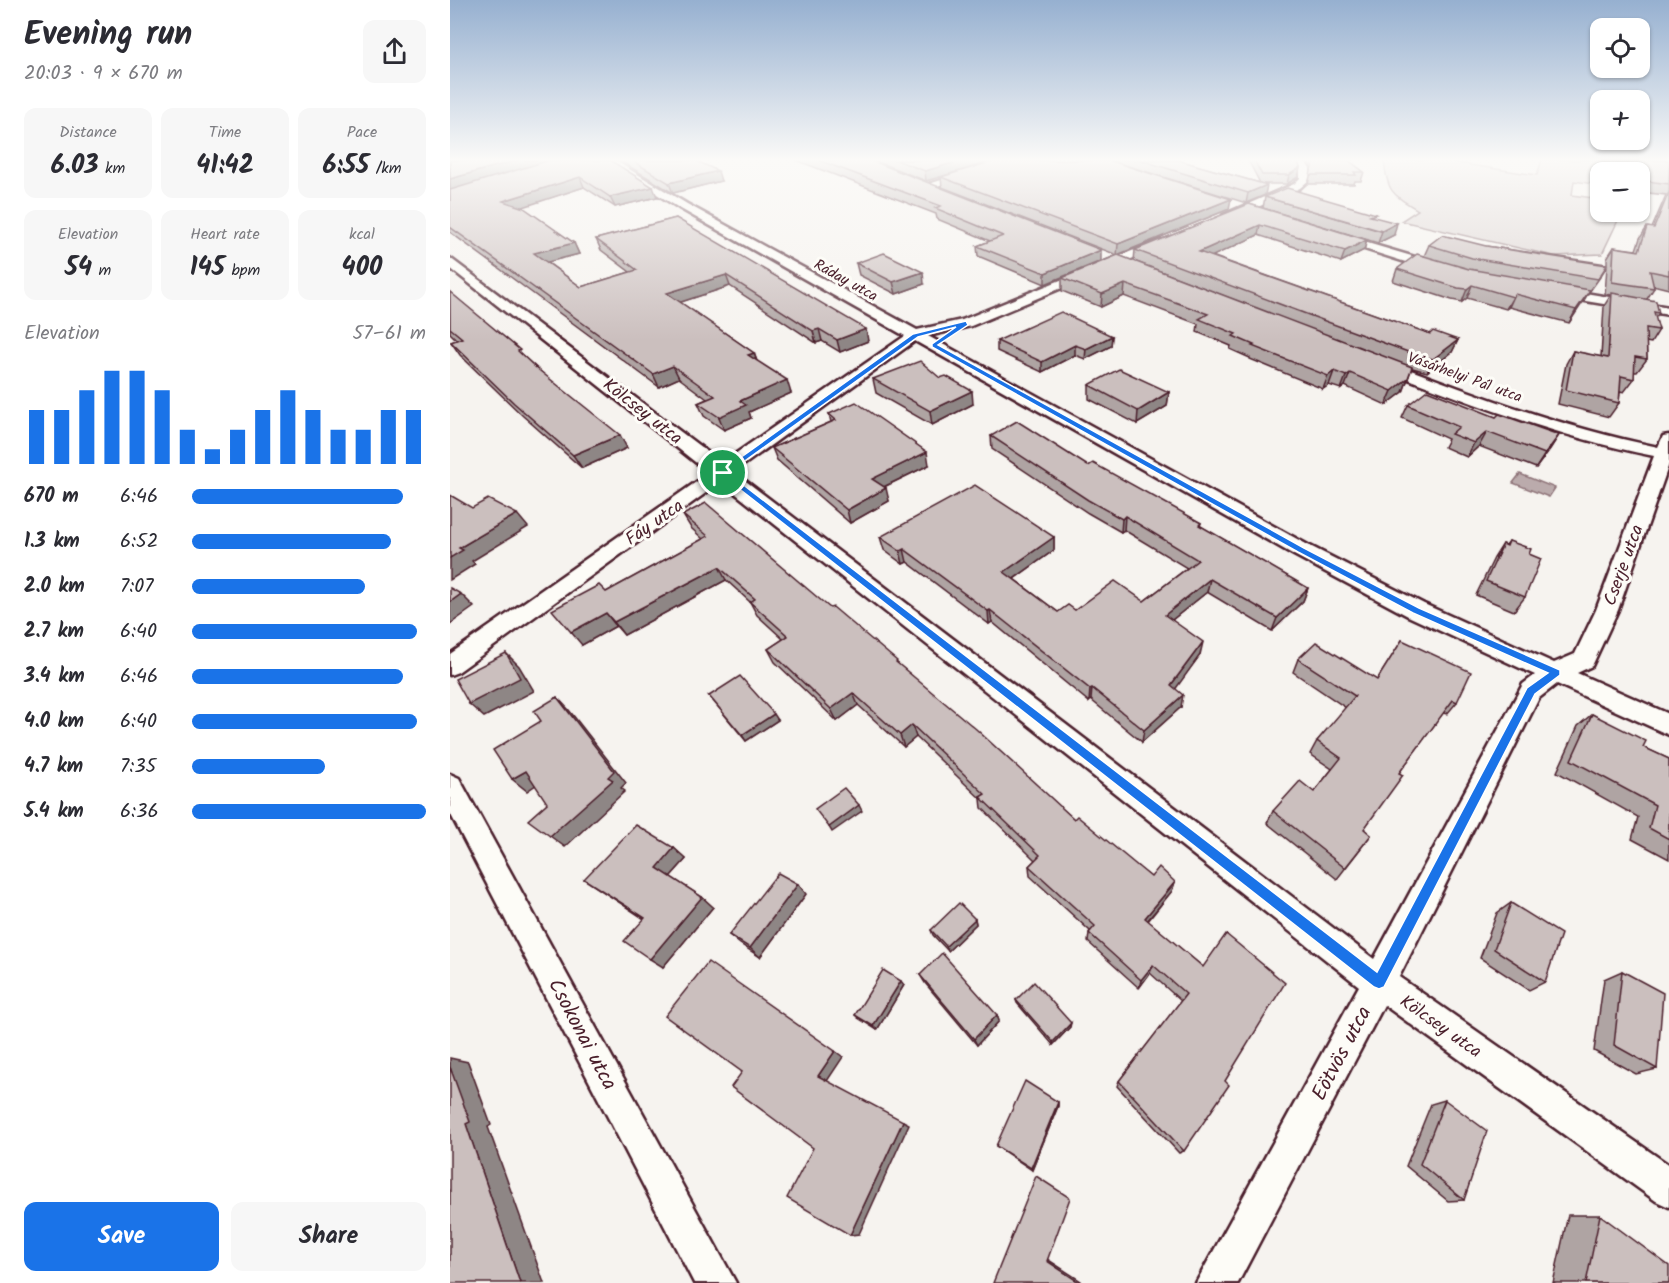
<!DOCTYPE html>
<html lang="en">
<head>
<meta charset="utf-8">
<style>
	:root { --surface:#fff; --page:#f7f7f7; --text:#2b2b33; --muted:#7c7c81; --accent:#1a73e8 }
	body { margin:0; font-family:Kalam,sans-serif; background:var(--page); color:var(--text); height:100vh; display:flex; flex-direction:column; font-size:22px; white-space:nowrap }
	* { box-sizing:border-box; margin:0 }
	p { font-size:20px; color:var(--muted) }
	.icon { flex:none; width:33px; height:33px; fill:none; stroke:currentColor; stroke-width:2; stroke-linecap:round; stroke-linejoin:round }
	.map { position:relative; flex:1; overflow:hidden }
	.details { display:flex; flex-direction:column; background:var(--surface); width:450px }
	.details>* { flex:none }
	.controls { position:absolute; left:1140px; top:18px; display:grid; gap:12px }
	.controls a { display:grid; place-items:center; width:60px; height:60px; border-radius:12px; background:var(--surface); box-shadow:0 2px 4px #0004; font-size:30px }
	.pin { position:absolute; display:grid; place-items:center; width:51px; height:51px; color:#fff; margin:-26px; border:3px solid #fff; border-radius:50%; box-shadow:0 2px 6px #0007 }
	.round { display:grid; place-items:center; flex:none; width:63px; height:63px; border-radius:12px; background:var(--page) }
	.head { display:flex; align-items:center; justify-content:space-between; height:102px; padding:0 24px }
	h1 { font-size:33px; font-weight:700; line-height:45px }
	.metrics { display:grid; grid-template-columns:repeat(3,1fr); gap:9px; height:102px; padding:6px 24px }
	.metrics div { display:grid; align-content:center; border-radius:12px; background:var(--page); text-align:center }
	.metrics b { font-size:26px; font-weight:700 }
	.metrics small { font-size:16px; font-weight:400 }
	.metrics p { font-size:16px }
	.chart { height:168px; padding:12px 24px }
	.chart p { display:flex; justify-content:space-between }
	.chart svg { width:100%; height:108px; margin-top:6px; stroke:var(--accent); stroke-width:6 }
	.button { display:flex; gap:12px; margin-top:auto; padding:12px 24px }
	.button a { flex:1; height:69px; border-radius:12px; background:var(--accent); color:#fff; font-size:24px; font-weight:700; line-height:69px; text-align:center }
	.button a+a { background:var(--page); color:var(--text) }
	ul { padding:0 24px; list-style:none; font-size:20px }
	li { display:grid; grid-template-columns:96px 72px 1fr; align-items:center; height:45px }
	li i { height:15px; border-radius:8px; background:var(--accent) }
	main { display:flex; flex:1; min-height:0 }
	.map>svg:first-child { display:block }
	.green { fill:#dcd4d2; stroke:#937a7e; stroke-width:1.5 }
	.water { fill:#bbabac; stroke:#8e7378; stroke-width:1.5 }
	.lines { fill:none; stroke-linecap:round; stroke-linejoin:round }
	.street-casing { stroke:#4a1f2b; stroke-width:5 }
	.street { fill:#fdfcf7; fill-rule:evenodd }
	.wall { fill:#afa4a3; stroke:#4a1f2b; stroke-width:1.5 }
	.shaded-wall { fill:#8e8685; stroke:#4a1f2b; stroke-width:1.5 }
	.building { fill:#cbbfbe; stroke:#4a1f2b; stroke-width:1.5 }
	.route { fill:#1a73e8; stroke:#fff; stroke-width:1.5; fill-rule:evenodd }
	.labels { text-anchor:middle; stroke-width:6; stroke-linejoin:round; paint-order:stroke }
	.far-street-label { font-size:15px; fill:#4a1f2b; stroke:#fdfcf7 }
	.street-label { font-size:18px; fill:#4a1f2b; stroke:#fdfcf7 }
	.near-street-label { font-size:21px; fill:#4a1f2b; stroke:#fdfcf7 }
</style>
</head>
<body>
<main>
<section class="details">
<div class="head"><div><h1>Evening run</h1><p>20:03 · 9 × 670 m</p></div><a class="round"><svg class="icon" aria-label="share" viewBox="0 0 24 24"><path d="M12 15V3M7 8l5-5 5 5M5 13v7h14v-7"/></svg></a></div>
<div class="metrics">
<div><p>Distance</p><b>6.03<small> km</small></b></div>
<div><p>Time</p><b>41:42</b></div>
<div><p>Pace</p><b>6:55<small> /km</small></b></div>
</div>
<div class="metrics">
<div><p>Elevation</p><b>54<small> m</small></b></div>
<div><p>Heart rate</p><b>145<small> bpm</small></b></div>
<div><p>kcal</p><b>400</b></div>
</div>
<div class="chart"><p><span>Elevation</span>57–61 m</p>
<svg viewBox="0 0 160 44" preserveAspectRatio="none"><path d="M5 44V22M15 44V22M25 44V14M35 44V6M45 44V6M55 44V14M65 44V30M75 44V38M85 44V30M95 44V22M105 44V14M115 44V22M125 44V30M135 44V30M145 44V22M155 44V22"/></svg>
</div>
<ul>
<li><b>670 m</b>6:46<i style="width:90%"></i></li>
<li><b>1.3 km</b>6:52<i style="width:85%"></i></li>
<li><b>2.0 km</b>7:07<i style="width:74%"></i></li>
<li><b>2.7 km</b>6:40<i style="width:96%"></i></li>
<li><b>3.4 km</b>6:46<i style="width:90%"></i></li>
<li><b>4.0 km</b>6:40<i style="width:96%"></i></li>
<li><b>4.7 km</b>7:35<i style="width:57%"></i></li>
<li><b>5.4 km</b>6:36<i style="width:100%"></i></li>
</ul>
<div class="button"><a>Save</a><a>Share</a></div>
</section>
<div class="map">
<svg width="1219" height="1283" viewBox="0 0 1219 1283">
	<rect width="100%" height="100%" fill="#f6f3ef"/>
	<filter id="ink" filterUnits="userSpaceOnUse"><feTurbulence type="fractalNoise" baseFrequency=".0167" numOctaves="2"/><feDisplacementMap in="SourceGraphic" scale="12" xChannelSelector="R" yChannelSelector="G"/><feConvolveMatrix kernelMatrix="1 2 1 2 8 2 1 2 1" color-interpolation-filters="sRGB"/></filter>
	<g filter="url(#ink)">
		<path class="green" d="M934,160H987L1087,175L1092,160H1190L1219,172L1155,163L1153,172H1150V185L1124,181L1122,195L1150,199V212H1172L1152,254L1104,256L951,221L968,210C942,194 937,192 934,160Z"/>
		<polygon class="water" points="1070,474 1105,488 1099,497 1063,483"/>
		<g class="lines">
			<defs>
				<g id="street">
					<path d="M153,160H164L237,204L467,330L512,320L709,240H717V244L521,326L478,336L858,545L974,604L1104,663L1125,654L1146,610L1204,456C1109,437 1017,402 927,367L925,364L932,360L937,361C1026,395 1115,428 1208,447L1213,436L1219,435V464L1168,610L1142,666L1127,673L1219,714V735L1107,684L1089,698L949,977L1219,1165V1207L1206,1201L934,1005L788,1283H746L909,986L271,482L8,672L0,675V654L259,473L0,268V258L272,463L455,336L229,208ZM465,341L844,555L958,616L1085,675L1073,684L924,959L284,472Z"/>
					<polygon points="556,160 571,160 477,189 469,187"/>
					<polygon points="845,160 854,160 860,169 860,179 850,188 781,219 773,219 773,215 844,184 850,178 850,169"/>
					<polygon points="887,234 992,265 994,268 988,272 984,271 883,239 883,235"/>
					<polygon points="1105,288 1219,307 1219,315 1100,295 1099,292 1100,289"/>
					<polygon points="0,774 9,778 286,1283 244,1283 0,813"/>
				</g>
			</defs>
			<use href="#street" class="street-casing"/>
			<use href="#street" class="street"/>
		</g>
		<g class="wall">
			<polygon points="0,160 160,160 207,197 165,207 134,187 71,207 124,243 129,254 97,262 131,287 180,272 151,250 146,239 226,218 418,341 390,352 372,341 366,343 280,286 230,302 304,353 307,361 341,393 299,412 301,418 274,430 254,416 248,403 257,399 229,378 209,387 0,232"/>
			<polygon points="169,160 245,160 271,181 223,193"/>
			<polygon points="346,160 420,160 651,261 595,284 528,256 527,246 540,241 487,219 486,214"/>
			<polygon points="423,160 547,160 476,181"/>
			<polygon points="659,160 728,160 810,183 798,160 848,160 848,177 837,184 814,184 815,195 796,203"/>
			<polygon points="856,160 898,160 914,172 911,181 905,181 904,184 858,184 862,169"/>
			<polygon points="1167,160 1219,160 1219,289 1203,285 1204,288 1197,299 1209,313 1205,318 1209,330 1201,343 1196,342 1197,359 1187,372 1184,372 1184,379 1174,392 1170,391 1169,403 1159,417 1108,404 1116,364 1123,351 1151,357 1154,306 1161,295 1155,294 1157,266 1150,277 1140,291 1139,291 1119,323 1059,307 1056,309 1017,298 1012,302 1002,300 943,281 947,269 974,256 979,245 1036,246 1157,264 1157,258 1164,247 1186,250 1190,238 1197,227 1202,228 1216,195 1190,192 1190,172 1171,172"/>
			<polygon points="491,177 779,209 667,255 492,187"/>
			<polygon points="815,197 944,235 928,243 813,208"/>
			<polygon points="799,204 917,240 914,250 891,262 808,235 762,256 980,334 1008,340 1002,352 977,372 962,368 953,392 936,405 895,386 891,389 879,385 873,389 800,359 800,358 780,349 781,346 747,332 748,324 674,296 651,307 612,291 612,278 668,255 847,324 684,261 685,250"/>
			<polygon points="406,263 474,284 446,294 409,275"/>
			<polygon points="0,292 73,356 177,448 132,468 73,416 10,355 1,342 7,340 0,333"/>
			<polygon points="662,336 661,346 635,359 625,355 592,372 547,351 547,341"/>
			<polygon points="490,378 523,404 482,425 426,393 423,379"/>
			<polygon points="639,385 719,392 717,406 687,424 639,399"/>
			<polygon points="958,405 1046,417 1109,435 1100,449 1086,468 1029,446 1017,457 994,447 998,439 952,418"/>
			<polygon points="379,414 479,465 434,487 439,501 400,523 327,460 322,448 381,422"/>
			<polygon points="541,436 638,466 751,523 750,526 858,588 853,601 822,631 757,592 722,620 750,655 725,688 731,707 692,742 641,700 639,702 542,622 539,624 457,562 453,564 434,550 430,537 604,537 604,550 564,579 608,612 625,610 694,601 737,568 674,530 671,532 638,513 542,449"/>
			<polygon points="233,515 380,608 448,664 624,819 701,877 725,882 722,891 698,921 753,967 775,1081 734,1151 729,1153 667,1086 669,1081 731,1001 700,973 689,988 638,942 639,933 640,931 580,876 579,866 585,860 532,808 531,799 466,737 454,747 408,705 387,721 325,662 318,649 333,639 307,615 300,602 276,580 174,635 166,626 132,645 156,592 253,539 241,528"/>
			<polygon points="1059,541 1079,554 1075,597 1064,611 1026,595 1044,558 1053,544 1056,545"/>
			<polygon points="952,640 1007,702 997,714 993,713 949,773 914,829 921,835 887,879 817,823 823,811 864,792 882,769 860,754 867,741 896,708 843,672 848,659 927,680"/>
			<polygon points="259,696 328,720 296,741"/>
			<polygon points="1142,714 1193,747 1219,759 1219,859 1182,839 1188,817 1107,772 1128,726"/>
			<polygon points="224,848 236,859 220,877 252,897 263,907 213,967 194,919 134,879"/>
			<polygon points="356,894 310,957 290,944 279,935"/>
			<polygon points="1061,903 1095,982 1079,990 1030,958 1047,913"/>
			<polygon points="525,919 526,924 498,951 483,935 481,930"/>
			<polygon points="1172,971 1207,1069 1186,1074 1144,1051 1154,979"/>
			<polygon points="470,975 547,1015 549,1021 527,1045 475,983"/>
			<polygon points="454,985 427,1030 408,1018 405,1015"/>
			<polygon points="566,1000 620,1027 603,1045 567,1003"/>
			<polygon points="995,1100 1014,1200 998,1201 956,1166 981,1104"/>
			<polygon points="608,1102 608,1106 582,1170 546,1146"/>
			<polygon points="1118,1215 1150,1215 1219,1283 1103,1283"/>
		</g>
		<g class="shaded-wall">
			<polygon points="68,160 106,160 0,191 0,179"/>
			<polygon points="513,160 547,160 476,181 475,171"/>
			<polygon points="850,168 848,177 837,184 839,175"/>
			<polygon points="268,171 271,181 223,193 219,183"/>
			<polygon points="130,177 134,187 58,212 53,201"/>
			<polygon points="817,185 815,195 796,203 798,193"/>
			<polygon points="203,187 207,197 165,207 160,197"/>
			<polygon points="781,199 779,209 667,255 668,244"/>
			<polygon points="947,223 944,235 928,243 932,231"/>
			<polygon points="810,225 808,235 748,263 749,252"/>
			<polygon points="917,240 914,250 891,262 895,251"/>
			<polygon points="124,243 129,254 90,264 84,253"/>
			<polygon points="651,250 651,261 595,284 595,273"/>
			<polygon points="473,272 474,284 446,294 443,282"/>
			<polygon points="276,275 280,286 222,305 217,293"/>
			<polygon points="675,284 674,296 651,307 652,294"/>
			<polygon points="1022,285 1017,298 1012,302 1017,289"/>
			<polygon points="1140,290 1133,302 1119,323 1126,310"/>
			<polygon points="1065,294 1059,307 1056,309 1063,297"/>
			<polygon points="369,329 372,341 366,343 363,331"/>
			<polygon points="416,329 418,341 390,352 387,340"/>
			<polygon points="662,336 661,346 635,359 636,349"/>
			<polygon points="1008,340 1002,352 977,372 983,359"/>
			<polygon points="625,345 625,355 592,372 592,362"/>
			<polygon points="304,353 308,365 298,355"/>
			<polygon points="223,366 229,378 209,387 203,374"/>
			<polygon points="884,371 879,385 873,389 878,376"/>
			<polygon points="900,373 895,386 891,389 896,376"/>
			<polygon points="958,378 953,392 936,405 942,391"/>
			<polygon points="337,380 341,393 299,412 301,418 274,430 269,417 290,401"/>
			<polygon points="522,391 523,404 482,425 480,411"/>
			<polygon points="719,392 717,406 687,424 688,411"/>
			<polygon points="1037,432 1029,446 1017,457 1024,443"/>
			<polygon points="170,435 177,448 132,468 123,455"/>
			<polygon points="1109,435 1100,449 1086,468 1095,454"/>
			<polygon points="477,452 479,465 425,491 422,479"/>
			<polygon points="436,488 439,501 400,523 397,510"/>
			<polygon points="67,514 78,527 22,561 25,564 0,580 0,558 9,548"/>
			<polygon points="675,516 674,530 671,532 672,519"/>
			<polygon points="604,537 604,550 555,585 554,572"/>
			<polygon points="454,549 457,562 453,564 450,551"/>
			<polygon points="269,567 276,580 174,635 164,622"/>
			<polygon points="760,579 757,592 713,627 715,615"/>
			<polygon points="858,588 853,601 822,631 827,618"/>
			<polygon points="11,594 24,607 0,624 0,602"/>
			<polygon points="540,610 542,622 539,624 538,611"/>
			<polygon points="156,613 166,626 132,645 121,632"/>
			<polygon points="753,642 750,655 719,698 721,685"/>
			<polygon points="56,653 69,666 84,691 34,717 19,704"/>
			<polygon points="642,688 641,700 639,702 640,689"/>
			<polygon points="403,693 408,705 387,721 381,709"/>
			<polygon points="733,695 731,707 692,742 694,730"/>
			<polygon points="107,697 119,710 176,783 171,788 175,791 115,847 100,836 158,777"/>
			<polygon points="324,714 328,720 296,741 292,735"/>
			<polygon points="462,725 466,737 454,747 450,735"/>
			<polygon points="76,771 90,782 77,791 62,779"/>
			<polygon points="409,805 412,811 382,832 379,827"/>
			<polygon points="224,848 236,859 219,878 207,868"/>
			<polygon points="725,882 722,891 692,927 695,918"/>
			<polygon points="348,884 356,894 310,957 300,948"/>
			<polygon points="252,897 263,907 213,967 200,959"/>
			<polygon points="525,919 526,924 498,951 496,946"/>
			<polygon points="703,965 700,973 689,988 691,980"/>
			<polygon points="451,981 454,985 427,1030 423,1026"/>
			<polygon points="547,1015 549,1021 527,1045 524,1039"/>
			<polygon points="621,1023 620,1027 603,1045 603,1042"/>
			<polygon points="385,1051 393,1057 377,1081 368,1076"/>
			<polygon points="0,1058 18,1062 41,1125 38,1127 94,1283 70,1283 16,1124 0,1067"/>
			<polygon points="608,1102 608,1106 582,1170 581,1168"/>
			<polygon points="453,1121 459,1124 409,1234 400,1235"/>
			<polygon points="597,1259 631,1281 632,1283 630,1283 597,1261"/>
		</g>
		<g class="building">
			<polygon points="0,160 68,160 0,179"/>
			<polygon points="100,160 160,160 203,187 160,197 130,177 53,201 74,208 124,243 84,253 131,287 187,270 146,239 226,218 416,329 387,340 369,329 363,331 276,275 217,293 304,353 298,355 337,380 290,401 296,405 269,417 248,403 265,396 223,366 203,374 0,227 0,190"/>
			<polygon points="181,160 245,160 268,171 219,183"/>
			<polygon points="368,160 420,160 651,250 595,273 527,246 553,236 485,208 491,206"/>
			<polygon points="446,160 513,160 475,171"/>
			<polygon points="547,160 658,160 781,199 668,244 491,177"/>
			<polygon points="690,160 728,160 817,185 798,193"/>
			<polygon points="804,160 848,160 850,168 839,175 812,175"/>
			<polygon points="864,160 898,160 914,172 904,172 906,175 860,175"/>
			<polygon points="1176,160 1219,160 1219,184 1190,180 1190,172 1181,172"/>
			<polygon points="837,188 926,214 920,216 947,223 932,231 815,197"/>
			<polygon points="1219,192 1219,275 1200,271 1204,288 1162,282 1164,247 1189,251 1197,227 1204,228"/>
			<polygon points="799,204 917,240 895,251 810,225 749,252 980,334 983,331 1008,340 983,359 966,355 685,250"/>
			<polygon points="992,235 1036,246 1157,265 1148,279 1022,258 979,245"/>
			<polygon points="434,253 473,272 443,282 406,263"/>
			<polygon points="967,254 1019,269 1140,290 1126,310 1065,294 1063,297 1022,285 1017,289 1008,288 947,269"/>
			<polygon points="668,255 962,367 958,378 942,391 900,373 896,376 884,371 878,376 802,346 804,345 783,336 786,334 749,319 758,314 675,284 652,294 612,278"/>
			<polygon points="0,292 70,350 68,351 85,367 170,435 123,455 64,403 1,342 12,338 0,328"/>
			<polygon points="1162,293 1206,301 1209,313 1204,312 1209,330 1196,328 1197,359 1185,357 1184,379 1171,376 1169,403 1116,390 1123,351 1158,358"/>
			<polygon points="611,312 662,336 636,349 625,345 592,362 547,341"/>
			<polygon points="470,361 490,378 496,376 522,391 480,411 423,379"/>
			<polygon points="669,369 719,392 688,411 639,385"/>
			<polygon points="977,390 1046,417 1049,414 1109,435 1095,454 1037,432 1024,443 1001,434 1009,427 958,405"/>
			<polygon points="406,402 477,452 422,479 436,488 397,510 322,448 386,420 379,414"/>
			<polygon points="567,421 638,466 643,463 737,515 751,523 749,525 858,588 827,618 760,579 715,615 753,642 721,685 733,695 694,730 642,688 640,689 540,610 538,611 454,549 450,551 430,537 525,485 604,537 554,572 608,612 618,605 625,610 665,581 694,601 748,560 675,516 672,519 638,500 541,436"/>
			<polygon points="0,495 22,508 38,499 67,514 9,548 13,550 0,558"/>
			<polygon points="256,503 380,608 383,607 447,661 446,662 526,729 624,819 627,816 701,877 709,867 725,882 695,918 753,967 776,934 835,983 775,1081 779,1085 734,1151 669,1081 736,994 703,965 691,980 639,933 645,926 579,866 590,855 530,797 535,794 462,725 450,735 403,693 381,709 318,649 338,636 300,602 305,599 269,567 164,622 156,613 121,632 102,610 149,585 156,592 258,536 233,515"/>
			<polygon points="1059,541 1081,549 1079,554 1091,559 1075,597 1036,581 1053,544 1057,546"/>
			<polygon points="0,588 11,594 0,602"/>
			<polygon points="952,640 1021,672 1007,702 1003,700 949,773 953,775 914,829 921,835 895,868 823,811 850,781 864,792 891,758 867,741 905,696 848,659 866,642 927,680"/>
			<polygon points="56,653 70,678 19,704 5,679"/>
			<polygon points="290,676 324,714 292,735 259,696"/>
			<polygon points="107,697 164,771 158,777 163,780 100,836 78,820 97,803 76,771 62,779 43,750 91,721 84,711"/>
			<polygon points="1142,714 1196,741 1193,747 1219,759 1219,839 1199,828 1205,805 1121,760"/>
			<polygon points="394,788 409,805 379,827 365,809"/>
			<polygon points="186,825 224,848 207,868 252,897 200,959 174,941 195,918 134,879"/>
			<polygon points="328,873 348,884 300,948 279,935"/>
			<polygon points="509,903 525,919 496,946 481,930"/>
			<polygon points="1061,903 1111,934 1095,982 1044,949"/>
			<polygon points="492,953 547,1015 524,1039 470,975"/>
			<polygon points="258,962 385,1051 368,1076 453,1121 400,1235 337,1198 363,1148 281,1087 292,1072 215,1016"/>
			<polygon points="433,970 451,981 423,1026 405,1015"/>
			<polygon points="1172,971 1213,993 1207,1069 1164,1045"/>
			<polygon points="584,982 621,1023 603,1042 566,1000"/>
			<polygon points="0,1067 20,1122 16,1124 70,1283 0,1283"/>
			<polygon points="575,1081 608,1102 581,1168 546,1146"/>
			<polygon points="995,1100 1037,1131 1014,1200 970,1164"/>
			<polygon points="586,1176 620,1198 597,1261 630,1283 543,1283"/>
			<polygon points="1150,1215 1219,1266 1219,1283 1136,1283"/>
		</g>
	</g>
	<linearGradient id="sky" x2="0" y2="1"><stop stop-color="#96b0d0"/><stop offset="0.47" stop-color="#fbfaf8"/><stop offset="1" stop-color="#fbfaf8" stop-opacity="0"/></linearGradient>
	<rect width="1219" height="340" fill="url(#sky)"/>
	<path class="route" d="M516,321L518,325L488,345L854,548L969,608L1110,670V675L1085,694L934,987L929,989L924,987L269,473L463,334ZM506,327L482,344V347L848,552L963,613L1098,673L1077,688L927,972L278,473L468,337Z"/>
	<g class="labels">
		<g class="far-street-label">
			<text transform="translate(396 280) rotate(29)" y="5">Ráday utca</text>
			<text transform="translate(1015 377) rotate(20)" y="5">Vásárhelyi Pál utca</text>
		</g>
		<g class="street-label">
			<text transform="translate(193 411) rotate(38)" y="6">Kölcsey utca</text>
			<text transform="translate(204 522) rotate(-35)" y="6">Fáy utca</text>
			<text transform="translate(1173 565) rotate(-70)" y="6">Cserje utca</text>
			<text transform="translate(991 1026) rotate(35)" y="6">Kölcsey utca</text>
		</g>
		<g class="near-street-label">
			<text transform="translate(133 1034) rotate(62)" y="7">Csokonai utca</text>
			<text transform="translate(891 1053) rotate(-62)" y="7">Eötvös utca</text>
		</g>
	</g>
</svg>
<div class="controls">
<a><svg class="icon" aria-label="locate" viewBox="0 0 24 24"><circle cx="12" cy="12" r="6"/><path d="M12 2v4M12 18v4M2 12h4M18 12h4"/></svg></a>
<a>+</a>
<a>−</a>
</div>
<div class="pin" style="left:273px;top:473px;background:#1e9e55"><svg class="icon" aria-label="arrive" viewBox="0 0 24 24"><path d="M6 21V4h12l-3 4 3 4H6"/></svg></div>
</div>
</main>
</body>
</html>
